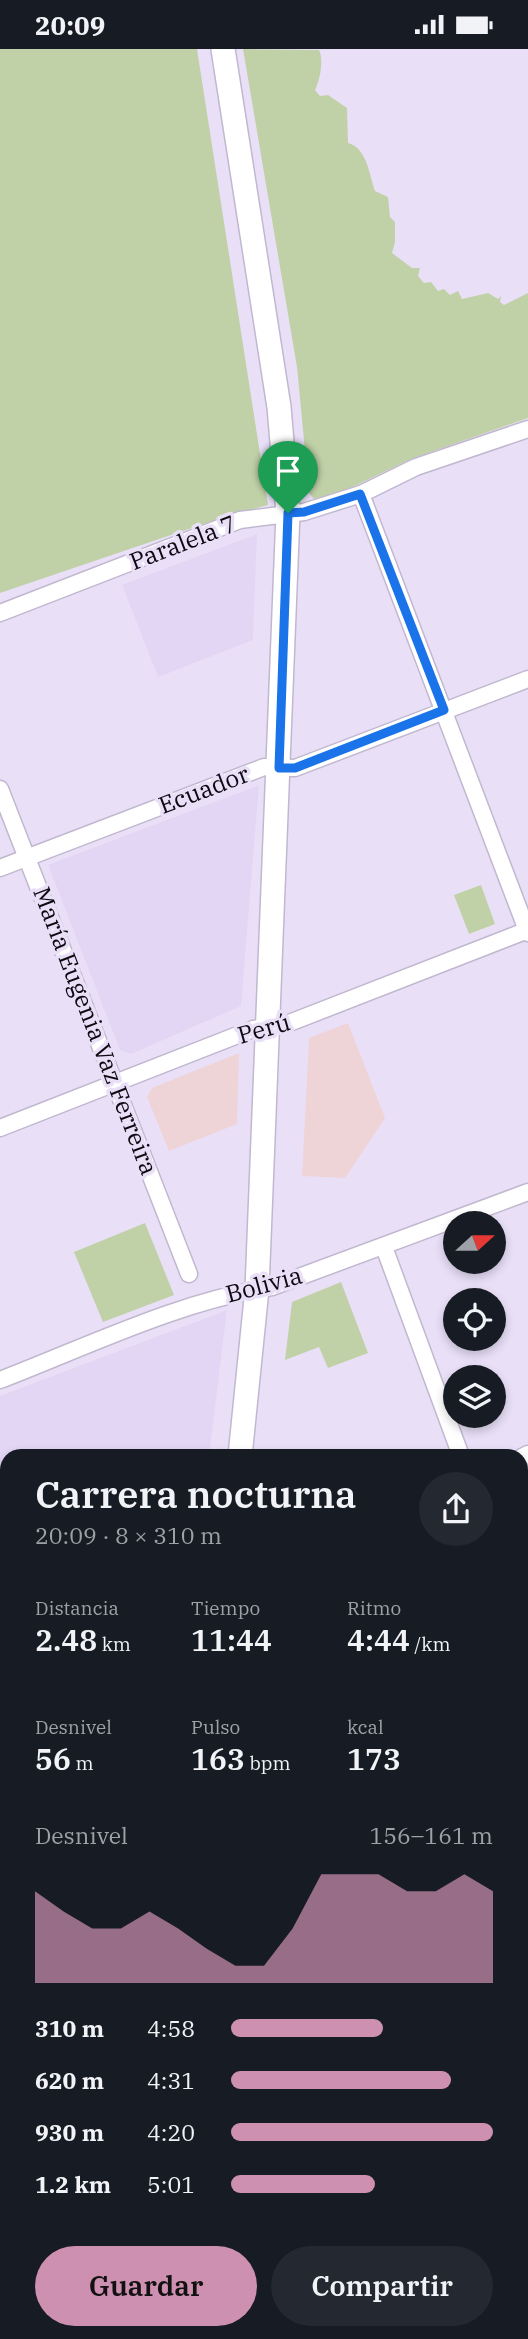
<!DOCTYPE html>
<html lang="es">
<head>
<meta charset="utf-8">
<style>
	:root { --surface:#171b24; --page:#242831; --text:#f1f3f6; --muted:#9ea1a6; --accent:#ce90b1 }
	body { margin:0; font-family:"IBM Plex Serif",serif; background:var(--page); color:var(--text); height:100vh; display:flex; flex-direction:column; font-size:26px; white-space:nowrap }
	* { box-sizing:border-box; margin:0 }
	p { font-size:23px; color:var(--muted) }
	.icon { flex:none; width:38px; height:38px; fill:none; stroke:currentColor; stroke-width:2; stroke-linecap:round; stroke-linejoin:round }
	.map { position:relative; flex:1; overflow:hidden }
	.side { position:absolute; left:0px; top:1400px; width:528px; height:891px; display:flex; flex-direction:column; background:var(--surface); border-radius:21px 21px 0 0; box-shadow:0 4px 10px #0003 }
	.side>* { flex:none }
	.needle { width:46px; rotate:69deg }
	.controls { position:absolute; left:443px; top:1162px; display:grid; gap:14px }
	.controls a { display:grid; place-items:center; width:63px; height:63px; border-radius:50%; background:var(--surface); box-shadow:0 4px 10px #0003; font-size:35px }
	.pin { position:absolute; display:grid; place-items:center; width:60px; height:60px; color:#fff; margin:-72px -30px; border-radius:50% 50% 50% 0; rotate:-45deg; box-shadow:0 0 7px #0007 }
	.pin .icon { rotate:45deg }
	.round { display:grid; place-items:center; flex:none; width:74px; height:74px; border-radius:37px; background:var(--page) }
	.overview { display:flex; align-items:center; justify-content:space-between; height:119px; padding:0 35px }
	h1 { font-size:38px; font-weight:600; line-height:52px }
	.figures { display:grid; grid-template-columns:repeat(3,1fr); gap:10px; height:119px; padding:7px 35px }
	.figures div { display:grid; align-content:center }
	.figures b { font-size:30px; font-weight:600 }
	.figures small { font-size:19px; font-weight:400 }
	.figures p { font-size:19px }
	.chart { height:196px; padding:14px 35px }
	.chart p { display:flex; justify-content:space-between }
	.chart svg { width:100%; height:126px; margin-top:7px; fill:var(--accent); opacity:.7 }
	.button { display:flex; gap:14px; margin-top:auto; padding:14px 35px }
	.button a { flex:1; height:80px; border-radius:42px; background:var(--accent); color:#111; font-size:28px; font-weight:600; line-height:80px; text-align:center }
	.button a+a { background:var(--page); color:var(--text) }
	ul { padding:0 35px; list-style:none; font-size:23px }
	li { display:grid; grid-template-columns:112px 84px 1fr; align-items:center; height:52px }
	li i { height:18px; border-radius:9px; background:var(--accent) }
	.status { display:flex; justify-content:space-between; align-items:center; height:49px; padding:0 35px; background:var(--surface); direction:ltr }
	.status svg { height:19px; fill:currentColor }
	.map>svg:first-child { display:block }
	.commercial { fill:#eed3d7 }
	.built { fill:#e3d6f5 }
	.green { fill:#c0d1a7 }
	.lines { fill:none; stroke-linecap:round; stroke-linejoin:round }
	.street-casing { stroke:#c1b8cf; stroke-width:19 }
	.secondary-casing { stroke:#c1b8cf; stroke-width:26 }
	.street { stroke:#fff; stroke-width:16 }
	.secondary { stroke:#fff; stroke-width:23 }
	.route-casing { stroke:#fff; stroke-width:14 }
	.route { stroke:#1a73e8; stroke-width:9 }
	.labels { text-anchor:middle; stroke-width:7; stroke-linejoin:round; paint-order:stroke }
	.street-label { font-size:24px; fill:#0d0911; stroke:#e9e0f8 }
</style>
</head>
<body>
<div class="status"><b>20:09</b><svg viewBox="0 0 49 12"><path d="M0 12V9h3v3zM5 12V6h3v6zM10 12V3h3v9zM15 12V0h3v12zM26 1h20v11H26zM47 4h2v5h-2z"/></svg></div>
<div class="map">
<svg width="528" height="2290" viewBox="0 0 528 2290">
	<rect width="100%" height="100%" fill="#e9e0f8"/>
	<g class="commercial">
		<polygon points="348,974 385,1069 345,1129 302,1127 309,989"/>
		<polygon points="239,1004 237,1075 169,1102 147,1048 152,1039"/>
		<polygon points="82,2284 148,2284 150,2290 66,2290"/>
	</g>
	<g class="built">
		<polygon points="257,485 253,591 158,628 122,536"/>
		<polygon points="259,736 241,957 131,1005 120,1001 48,816"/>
		<polygon points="227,1261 209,1407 7,1407 7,1508 0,1511 0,1347"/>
	</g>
	<g class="green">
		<polygon points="0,0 197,0 268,456 227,467 0,544"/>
		<path d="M243,0L319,1C324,11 320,31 315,41L320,47L328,46L347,59L348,94C367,99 369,125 375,142L388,148L390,168L395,173V193L392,204L412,219H420L418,227L424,234L431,233L438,242L444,240L450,246L458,242L462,250L488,244L498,250L501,247L500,253L504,256L528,244V369L411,410L342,443L314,450L309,444L297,318Z"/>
		<polygon points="481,836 495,875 469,885 454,846"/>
		<polygon points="145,1174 174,1246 103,1273 74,1203"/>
		<polygon points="341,1233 368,1304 328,1319 319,1298 285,1311 292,1253"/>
	</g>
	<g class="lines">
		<defs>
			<g id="street">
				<polyline points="361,445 528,884"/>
				<polyline points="0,564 240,471 304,463 361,445 416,418 528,380"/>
				<polyline points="0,740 189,1225"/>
				<polyline points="0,819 264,718 295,719 528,630"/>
				<polyline points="0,1079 253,980 284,976 528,881"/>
				<polyline points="384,1198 461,1407"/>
				<path d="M0,1331C86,1298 182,1251 272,1238L528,1143"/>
				<polyline points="522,1408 528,1405"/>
				<polyline points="522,1566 528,1583"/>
				<polyline points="4,1642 7,1649"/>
				<polyline points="522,1684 528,1681"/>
				<polyline points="0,1968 7,1965"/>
				<polyline points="0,2129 7,2145"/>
				<polyline points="522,2273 528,2271"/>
				<polyline points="478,2290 494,2284"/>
			</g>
			<g id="secondary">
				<polyline points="223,0 279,358 288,464 257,1240 240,1407"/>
				<polyline points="522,2062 528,2060"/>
				<polyline points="0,2257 7,2254"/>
				<polyline points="172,2284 173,2290"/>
			</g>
		</defs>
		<use href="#street" class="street-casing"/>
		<use href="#secondary" class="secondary-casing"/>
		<use href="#street" class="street"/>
		<use href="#secondary" class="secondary"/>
	</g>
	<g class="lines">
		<defs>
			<polygon id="route" points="360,445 444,661 295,719 279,719 288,464 304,463"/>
		</defs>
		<use href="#route" class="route-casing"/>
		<use href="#route" class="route"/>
	</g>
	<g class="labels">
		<g class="street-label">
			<text transform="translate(183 494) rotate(-21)" y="8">Paralela 7</text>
			<text transform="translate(204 741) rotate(-21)" y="8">Ecuador</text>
			<text transform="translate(264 980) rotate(-16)" y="8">Perú</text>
			<text transform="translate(95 982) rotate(69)" y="8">María Eugenia Vaz Ferreira</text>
			<text transform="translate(264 1236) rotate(-15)" y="8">Bolivia</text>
		</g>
	</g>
</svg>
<div class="controls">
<a><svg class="needle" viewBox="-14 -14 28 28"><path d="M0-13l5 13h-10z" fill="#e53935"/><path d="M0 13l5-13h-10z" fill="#9ea1a6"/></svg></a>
<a><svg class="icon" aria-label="locate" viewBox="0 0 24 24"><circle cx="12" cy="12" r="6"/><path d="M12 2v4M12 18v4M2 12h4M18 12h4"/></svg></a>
<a><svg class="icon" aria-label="layers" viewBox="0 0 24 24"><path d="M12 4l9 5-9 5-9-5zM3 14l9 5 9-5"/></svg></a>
</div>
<div class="pin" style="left:288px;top:464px;background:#1e9e55"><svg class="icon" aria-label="arrive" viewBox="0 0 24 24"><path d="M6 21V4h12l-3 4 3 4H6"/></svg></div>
<section class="side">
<div class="overview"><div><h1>Carrera nocturna</h1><p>20:09 · 8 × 310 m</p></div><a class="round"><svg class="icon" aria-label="share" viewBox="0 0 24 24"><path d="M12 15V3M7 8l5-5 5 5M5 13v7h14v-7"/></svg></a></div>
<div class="figures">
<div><p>Distancia</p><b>2.48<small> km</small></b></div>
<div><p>Tiempo</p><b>11:44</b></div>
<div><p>Ritmo</p><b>4:44<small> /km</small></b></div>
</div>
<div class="figures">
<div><p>Desnivel</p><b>56<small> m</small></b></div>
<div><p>Pulso</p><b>163<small> bpm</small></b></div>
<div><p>kcal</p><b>173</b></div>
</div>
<div class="chart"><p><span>Desnivel</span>156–161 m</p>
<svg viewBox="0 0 160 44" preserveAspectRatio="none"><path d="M0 44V12L10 19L20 25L30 25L40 19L50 25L60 32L70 38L80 38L90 25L100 6L110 6L120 6L130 12L140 12L150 6L160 12V44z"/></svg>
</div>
<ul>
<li><b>310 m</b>4:58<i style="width:58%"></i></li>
<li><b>620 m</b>4:31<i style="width:84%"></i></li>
<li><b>930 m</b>4:20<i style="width:100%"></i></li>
<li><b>1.2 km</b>5:01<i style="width:55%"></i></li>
</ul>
<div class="button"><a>Guardar</a><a>Compartir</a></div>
</section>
</div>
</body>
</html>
